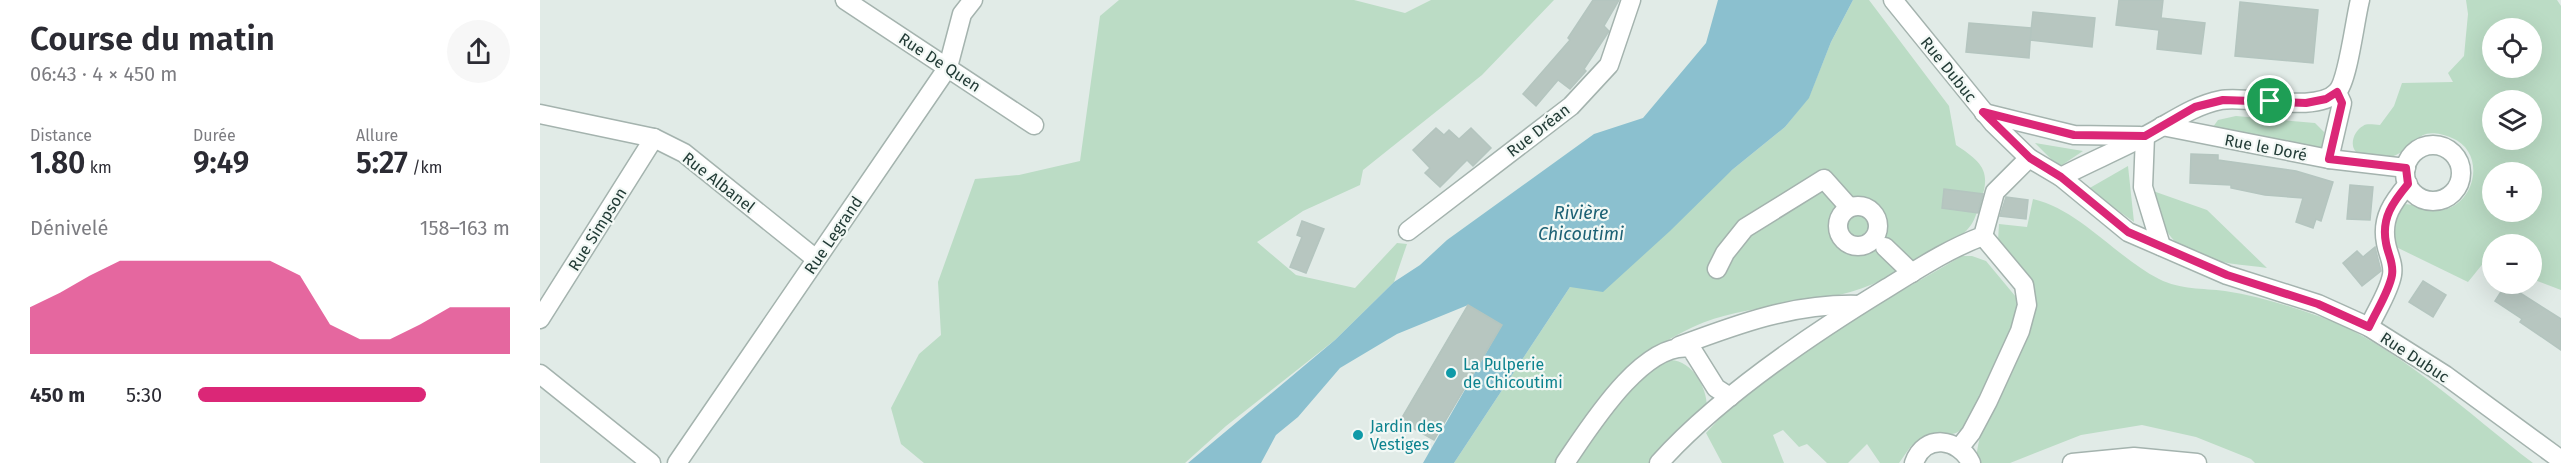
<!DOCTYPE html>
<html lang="fr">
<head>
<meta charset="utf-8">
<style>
	:root { --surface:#fff; --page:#f7f7f7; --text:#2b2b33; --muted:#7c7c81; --accent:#db2777 }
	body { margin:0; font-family:"Fira Sans",sans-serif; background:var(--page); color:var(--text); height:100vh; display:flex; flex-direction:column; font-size:22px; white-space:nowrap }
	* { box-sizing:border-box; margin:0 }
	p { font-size:20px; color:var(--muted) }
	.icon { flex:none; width:33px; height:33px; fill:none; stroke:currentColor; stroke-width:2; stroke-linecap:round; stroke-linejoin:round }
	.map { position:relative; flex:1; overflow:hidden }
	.sheet { display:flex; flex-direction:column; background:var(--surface); width:540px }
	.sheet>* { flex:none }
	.tools { position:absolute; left:1942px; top:18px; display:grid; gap:12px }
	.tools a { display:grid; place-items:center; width:60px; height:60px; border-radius:50%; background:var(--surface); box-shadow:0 6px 24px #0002; font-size:30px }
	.pin { position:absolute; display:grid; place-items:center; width:51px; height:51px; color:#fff; margin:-26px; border:3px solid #fff; border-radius:50%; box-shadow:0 2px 6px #0007 }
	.round { display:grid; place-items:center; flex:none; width:63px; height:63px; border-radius:32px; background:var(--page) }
	.summary { display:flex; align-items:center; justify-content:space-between; height:102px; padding:0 30px }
	h1 { font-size:33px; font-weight:600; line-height:45px }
	.stats { display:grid; grid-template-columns:repeat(3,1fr); gap:9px; height:102px; padding:6px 30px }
	.stats div { display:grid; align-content:center }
	.stats b { font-size:30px; font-weight:600 }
	.stats small { font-size:16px; font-weight:400 }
	.stats p { font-size:16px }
	.chart { height:168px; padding:12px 30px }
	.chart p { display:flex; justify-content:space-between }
	.chart svg { width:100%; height:108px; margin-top:6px; fill:var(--accent); opacity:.7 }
	ul { padding:0 30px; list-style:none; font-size:20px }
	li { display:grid; grid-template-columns:96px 72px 1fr; align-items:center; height:45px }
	li i { height:15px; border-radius:8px; background:var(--accent) }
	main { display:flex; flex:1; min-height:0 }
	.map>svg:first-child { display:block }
	.green { fill:#bbdcc5; fill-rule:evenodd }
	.water { fill:#8bc0cf }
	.building { fill:#b7c6c0; stroke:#b4c5bf; stroke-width:1.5 }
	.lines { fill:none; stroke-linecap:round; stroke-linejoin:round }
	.minor-casing { stroke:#a4b3ae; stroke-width:21 }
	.minor { stroke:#fff; stroke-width:18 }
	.route-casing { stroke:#fff; stroke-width:12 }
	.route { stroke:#db2777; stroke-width:8 }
	.culture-dot { fill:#0f9aa8; stroke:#f2f8f5; stroke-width:2 }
	.labels { text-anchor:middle; stroke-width:4.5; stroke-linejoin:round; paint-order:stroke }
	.street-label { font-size:16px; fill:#223b36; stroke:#f2f8f5 }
	.culture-label { font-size:16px; fill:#0d838f; stroke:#f2f8f5; text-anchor:start }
	.water-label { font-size:18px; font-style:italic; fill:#1e6275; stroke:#f2f8f5 }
</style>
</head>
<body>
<main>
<section class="sheet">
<div class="summary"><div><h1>Course du matin</h1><p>06:43 · 4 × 450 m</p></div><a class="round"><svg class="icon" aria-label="share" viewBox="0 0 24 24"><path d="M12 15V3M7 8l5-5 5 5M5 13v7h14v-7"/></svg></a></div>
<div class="stats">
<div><p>Distance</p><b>1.80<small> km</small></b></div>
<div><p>Durée</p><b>9:49</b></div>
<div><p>Allure</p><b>5:27<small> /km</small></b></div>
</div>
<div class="chart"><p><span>Dénivelé</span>158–163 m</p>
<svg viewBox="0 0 160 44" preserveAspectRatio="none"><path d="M0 44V25L10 19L20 12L30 6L40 6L50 6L60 6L70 6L80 6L90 12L100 32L110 38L120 38L130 32L140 25L150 25L160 25V44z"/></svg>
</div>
<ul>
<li><b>450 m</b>5:30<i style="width:73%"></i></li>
</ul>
</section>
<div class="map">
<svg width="2021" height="463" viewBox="0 0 2021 463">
	<rect width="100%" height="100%" fill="#e1ebe7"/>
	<g class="green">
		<polygon points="579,0 814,0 865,13 891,0 1014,0 942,75 823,170 820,185 763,211 717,242 756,275 815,288 857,243 867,244 854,282 795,340 686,426 645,463 384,463 361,444 351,408 379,354 401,335 398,282 435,179 479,175 540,161 560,16"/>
		<path d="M1313,0H1329L1409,106L1416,145C1440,161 1452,170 1441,200C1438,208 1436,218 1431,225C1420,241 1398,249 1382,258C1355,274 1330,288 1299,295C1250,307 1199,306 1153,327C1081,361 1056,398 1017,463H914L1030,287L1192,170L1245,127L1269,97L1291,42Z"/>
		<path d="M1926,0H2017L2021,6V290L1992,279V244H1953V264L1945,261L1928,282L1852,245L1850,214L1863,204C1878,204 1892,214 1907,209C1938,198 1944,151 1912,138C1878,124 1878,144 1856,155C1846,161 1832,158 1821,155C1807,150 1813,131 1823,126C1827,123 1834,125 1840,125L1854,106L1862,83L1913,82L1908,73L1924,56L1928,14ZM1953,28H1992V68H1953ZM1953,100H1992V140H1953ZM1953,172H1992V212H1953Z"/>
		<polygon points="1696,116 1775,123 1784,132 1783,148 1779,151 1673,127 1678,120"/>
		<polygon points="1495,143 1543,151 1519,167"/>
		<polygon points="1588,166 1594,222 1548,189"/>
		<path d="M1613,191L1667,210L1727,268C1692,263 1643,263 1625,228C1619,217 1617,203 1613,191Z"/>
		<path d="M1493,199C1540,210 1576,257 1619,279C1641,290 1662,288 1685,291C1718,296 1750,306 1781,317C1853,342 1931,416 1993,463H1715L1711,459L1656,437L1602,425L1541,435L1470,463H1437C1433,434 1476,346 1489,315L1458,241L1459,224L1487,227Z"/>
		<polygon points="1422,256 1432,256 1446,261 1476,297 1478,307 1476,319 1424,428 1416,433 1387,441 1383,439 1371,446 1359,463 1340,463 1327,444 1308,463 1287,463 1267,444 1259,447 1243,430 1233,435 1244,463 1182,463 1166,433 1197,400 1311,320"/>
		<path d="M1131,360C1152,361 1167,387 1167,407L1117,463H1034C1060,428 1088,375 1131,360Z"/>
	</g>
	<polygon class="water" points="1178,0 1313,0 1291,42 1269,98 1245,127 1192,170 1130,231 1063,292 1030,287 914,463 883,463 962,325 928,305 857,334 800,368 758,417 736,435 721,463 648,463 795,340 854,282 880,265 907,240 1054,134 1103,118 1166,43"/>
	<g class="building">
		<polygon points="1053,0 1079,0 1064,26 1069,31 1044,69 1046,71 1030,89 1018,80 996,106 983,94 1030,40 1028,38"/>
		<polygon points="1579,0 1623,0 1621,18 1665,23 1661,54 1617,49 1619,30 1576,25"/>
		<polygon points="1700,2 1778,10 1773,63 1695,56"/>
		<polygon points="1493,12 1555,18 1552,47 1490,40"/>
		<polygon points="1429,23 1491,28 1489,58 1426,52"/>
		<polygon points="896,128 904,135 909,130 919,139 931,128 951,148 933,166 927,160 900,187 885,173 890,168 873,150"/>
		<polygon points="1651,154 1678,155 1678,160 1756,171 1793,182 1781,221 1776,219 1773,228 1756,222 1763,198 1725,195 1691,188 1691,185 1650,183"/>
		<polygon points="1810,185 1833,187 1830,220 1807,219"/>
		<polygon points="1404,189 1443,194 1438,213 1402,208"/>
		<polygon points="1466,197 1488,200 1486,219 1460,216"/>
		<polygon points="762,221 784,229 766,273 750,267 762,237 757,235"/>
		<polygon points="1835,247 1841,271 1822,286 1803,263 1817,251 1823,257"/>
		<polygon points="1883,281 1906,295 1893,317 1869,302"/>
		<polygon points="1966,284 2021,319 2021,350 1980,322 1982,319 1955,301"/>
		<polygon points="928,305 962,325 894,440 860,421"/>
	</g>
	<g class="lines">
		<defs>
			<g id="minor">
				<polyline points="305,0 494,125"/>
				<polyline points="1353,0 1453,123 1489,158 1521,177 1588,232 1687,275 1778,304 1829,327 1905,375 2021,460"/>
				<polyline points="1444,113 1534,135 1600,136"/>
				<polyline points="0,114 114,138 144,153 276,259"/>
				<polyline points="1622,126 1789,159 1866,168"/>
				<polyline points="1605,136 1603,187 1621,246"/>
				<circle cx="1893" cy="173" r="28"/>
				<polyline points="1789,159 1802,103 1797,92"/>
				<path d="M1521,177C1548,163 1576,151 1603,137C1629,124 1651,106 1681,100C1709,95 1776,114 1797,92C1808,81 1815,19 1820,0"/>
				<circle cx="1318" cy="226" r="20"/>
				<polyline points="868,231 1031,106 1069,65 1091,0"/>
				<polyline points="1345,247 1372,273"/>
				<polyline points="1177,269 1185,253 1205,228 1284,179 1309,207"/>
				<polyline points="0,319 114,138"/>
				<path d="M1829,327C1836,311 1849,292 1852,275C1854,263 1848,255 1846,243C1841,218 1853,202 1868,184"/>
				<path d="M1139,346C1198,324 1254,303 1319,305"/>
				<polyline points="0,374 111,463"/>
				<polyline points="1420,447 1431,433 1448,401 1480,331 1487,305 1484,285 1443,236"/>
				<polyline points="137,463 408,67 422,14 433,0"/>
				<path d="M1025,463C1049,428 1103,340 1151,348L1176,388L1190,397"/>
				<path d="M1119,463C1179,396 1270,335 1347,288C1378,269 1408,249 1443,236L1455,192L1489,158"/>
				<path d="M1374,463C1384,433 1419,438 1431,463"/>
				<polyline points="1532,463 1594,457 1657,463"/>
			</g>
		</defs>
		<use href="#minor" class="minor-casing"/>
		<use href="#minor" class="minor"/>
	</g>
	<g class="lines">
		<defs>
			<path id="route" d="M1797,92L1802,103L1789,159L1866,168L1868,184C1853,202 1841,218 1846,243C1848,255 1854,263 1852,275C1849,292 1836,311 1829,327L1778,304L1687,275L1588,232L1521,177L1490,158L1443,112L1534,135L1605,136L1655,107L1683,100L1766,103L1786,99Z"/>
		</defs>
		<use href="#route" class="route-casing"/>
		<use href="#route" class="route"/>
	</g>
	<g class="culture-dot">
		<circle cx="911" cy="373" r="6"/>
		<circle cx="818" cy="435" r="6"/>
	</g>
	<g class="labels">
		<g class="street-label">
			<text transform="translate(400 62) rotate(33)" y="6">Rue De Quen</text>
			<text transform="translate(1409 69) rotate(51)" y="6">Rue Dubuc</text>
			<text transform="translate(998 130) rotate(-38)" y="6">Rue Dréan</text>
			<text transform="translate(1726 147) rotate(11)" y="6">Rue le Doré</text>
			<text transform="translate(179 182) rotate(38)" y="6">Rue Albanel</text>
			<text transform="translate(57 229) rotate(-58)" y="6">Rue Simpson</text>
			<text transform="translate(293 235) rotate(-56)" y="6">Rue Legrand</text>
			<text transform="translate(1875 357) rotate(33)" y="6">Rue Dubuc</text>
		</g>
		<g class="culture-label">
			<text x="923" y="370">La Pulperie<tspan x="923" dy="18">de Chicoutimi</tspan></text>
			<text x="830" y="432">Jardin des<tspan x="830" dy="18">Vestiges</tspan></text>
		</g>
		<g class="water-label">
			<text x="1041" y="219">Rivière<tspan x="1041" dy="21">Chicoutimi</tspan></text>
		</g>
	</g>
</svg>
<div class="tools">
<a><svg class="icon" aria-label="locate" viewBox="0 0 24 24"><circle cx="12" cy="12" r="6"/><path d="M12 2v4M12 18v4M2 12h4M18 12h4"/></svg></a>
<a><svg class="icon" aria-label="layers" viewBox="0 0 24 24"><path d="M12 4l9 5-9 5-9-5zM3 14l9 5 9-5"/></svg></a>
<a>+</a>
<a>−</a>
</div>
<div class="pin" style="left:1730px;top:101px;background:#1e9e55"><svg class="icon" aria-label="arrive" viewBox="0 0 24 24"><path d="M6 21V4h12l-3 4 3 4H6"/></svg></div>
</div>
</main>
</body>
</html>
